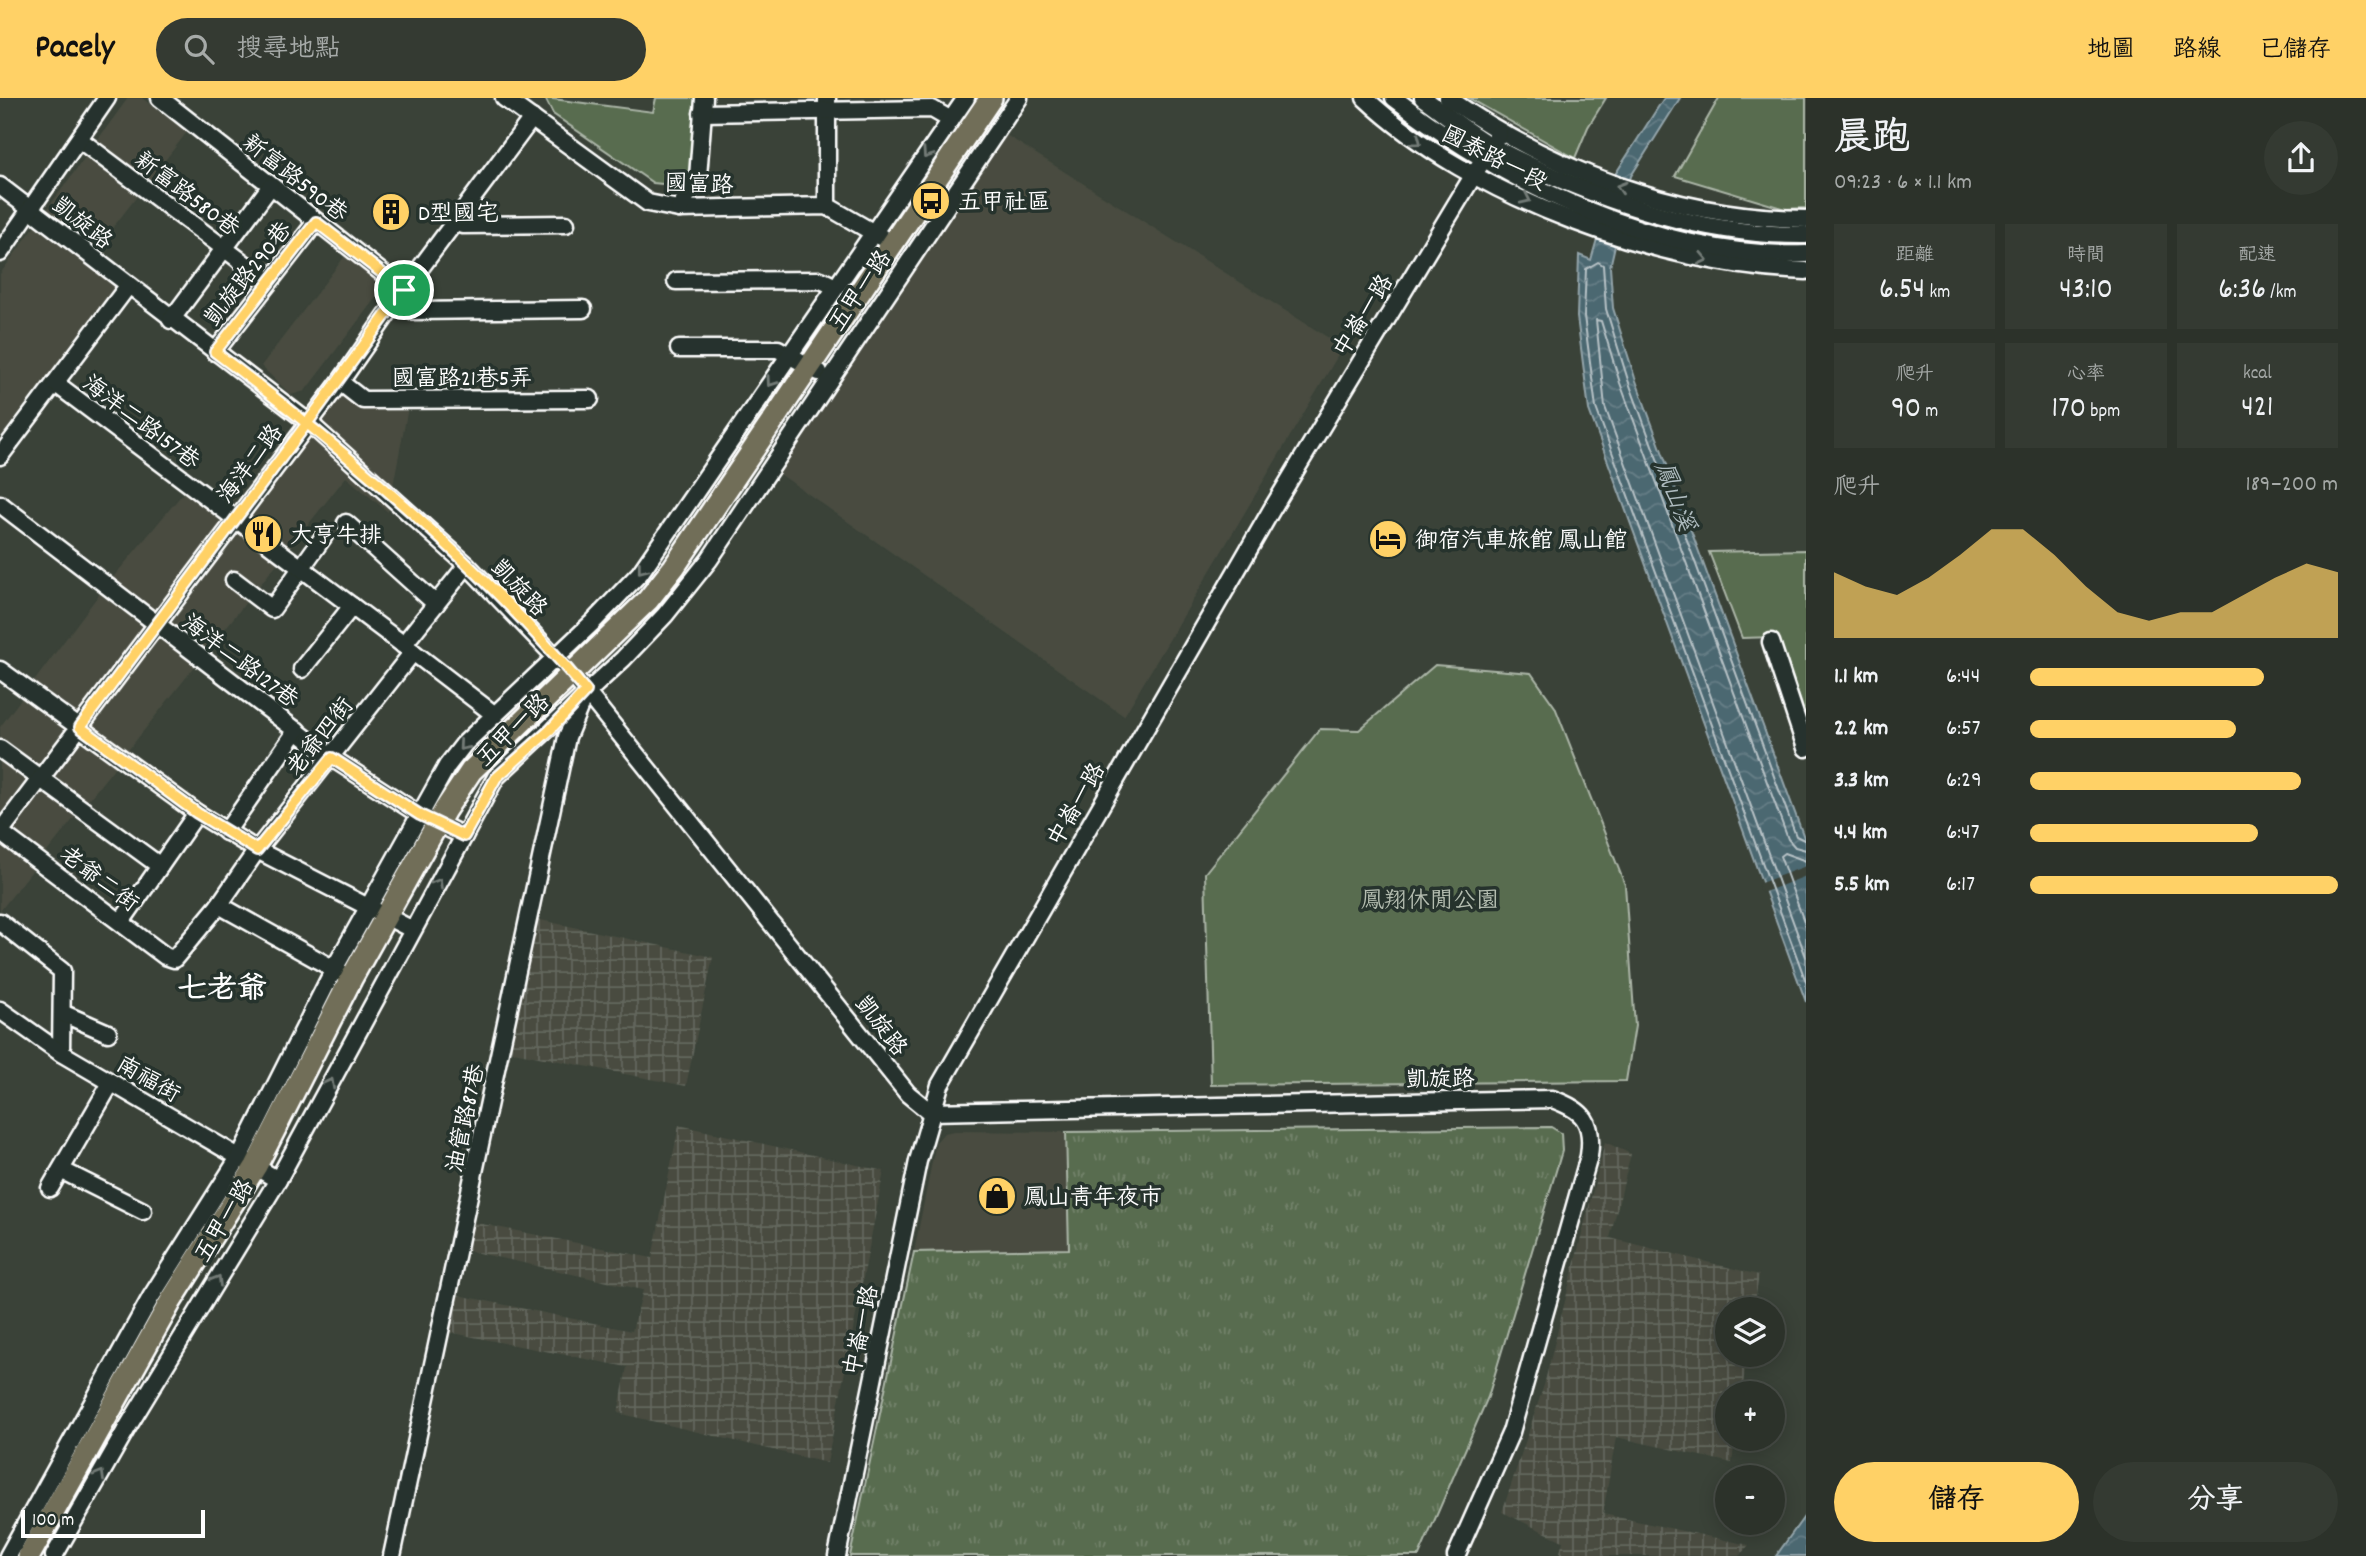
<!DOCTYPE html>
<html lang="zh-TW">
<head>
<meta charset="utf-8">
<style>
	:root { --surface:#2c322a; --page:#343a32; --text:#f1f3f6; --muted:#a6aaa8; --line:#484d47; --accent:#ffd166 }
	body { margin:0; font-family:Dekko,"LXGW WenKai TC",sans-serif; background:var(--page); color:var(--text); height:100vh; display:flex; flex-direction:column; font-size:26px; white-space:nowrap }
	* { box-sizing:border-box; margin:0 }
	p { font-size:23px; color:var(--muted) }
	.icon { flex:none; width:38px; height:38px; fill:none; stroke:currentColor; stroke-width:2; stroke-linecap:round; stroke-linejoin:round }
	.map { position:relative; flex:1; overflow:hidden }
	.panel { display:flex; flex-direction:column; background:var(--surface); width:560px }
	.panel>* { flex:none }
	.tools { position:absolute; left:1715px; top:1199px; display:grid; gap:14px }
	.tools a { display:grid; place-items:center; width:70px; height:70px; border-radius:50%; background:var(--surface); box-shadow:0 4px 18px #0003,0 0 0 2px var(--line); font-size:35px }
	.scale { position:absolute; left:21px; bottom:18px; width:184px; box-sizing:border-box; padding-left:7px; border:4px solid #fff; border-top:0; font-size:19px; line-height:24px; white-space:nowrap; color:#fff; -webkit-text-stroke:5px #26332d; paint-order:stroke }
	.pin { position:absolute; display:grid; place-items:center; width:60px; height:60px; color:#fff; margin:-30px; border:4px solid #fff; border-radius:50%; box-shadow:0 2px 7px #0007 }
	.round { display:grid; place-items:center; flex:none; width:74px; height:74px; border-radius:37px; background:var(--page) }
	.headline { display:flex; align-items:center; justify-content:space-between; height:119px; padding:0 28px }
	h1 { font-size:38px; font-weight:600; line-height:52px }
	.metrics { display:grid; grid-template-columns:repeat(3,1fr); gap:10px; height:119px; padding:7px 28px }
	.metrics div { display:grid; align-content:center; border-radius:0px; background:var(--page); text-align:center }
	.metrics b { font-size:30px; font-weight:600 }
	.metrics small { font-size:19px; font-weight:400 }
	.metrics p { font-size:19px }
	.chart { height:196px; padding:14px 28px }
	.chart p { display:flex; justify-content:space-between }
	.chart svg { width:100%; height:126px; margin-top:7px; fill:var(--accent); opacity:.7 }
	.primary-button { display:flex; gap:14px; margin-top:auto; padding:14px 28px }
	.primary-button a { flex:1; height:80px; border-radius:42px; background:var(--accent); color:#111; font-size:28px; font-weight:600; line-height:80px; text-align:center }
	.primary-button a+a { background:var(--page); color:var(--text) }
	ul { padding:0 28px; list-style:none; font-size:23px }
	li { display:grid; grid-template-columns:112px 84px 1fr; align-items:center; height:52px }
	li i { height:18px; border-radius:9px; background:var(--accent) }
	header { display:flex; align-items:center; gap:42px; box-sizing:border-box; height:98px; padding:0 35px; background:var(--accent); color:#111 }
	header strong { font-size:33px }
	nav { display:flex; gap:38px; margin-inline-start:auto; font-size:24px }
	.search { width:490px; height:63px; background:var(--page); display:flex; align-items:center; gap:18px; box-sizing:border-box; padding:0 24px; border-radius:38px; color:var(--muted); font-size:26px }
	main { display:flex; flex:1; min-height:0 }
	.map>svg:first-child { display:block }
	.built { fill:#484c40 }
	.industrial { fill:url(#industrial-grid) }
	.grass { fill:url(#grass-tufts); stroke:#acb6a8; stroke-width:2 }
	.park { fill:#596c50; stroke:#acb6a8; stroke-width:2 }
	.water { fill:url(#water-waves); stroke:#93a4aa; stroke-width:2 }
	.pier { fill:#3a4238 }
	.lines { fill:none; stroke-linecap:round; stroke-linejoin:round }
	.shore { stroke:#b7c2c6; stroke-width:2 }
	.minor-casing { stroke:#fff; stroke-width:21 }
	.major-casing { stroke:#fff; stroke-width:26 }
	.minor { stroke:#26332d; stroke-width:16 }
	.major { stroke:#716e59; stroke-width:21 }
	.oneway { stroke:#727a76 }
	.route-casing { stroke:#fff; stroke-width:14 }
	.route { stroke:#ffd166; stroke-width:9 }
	.labels { text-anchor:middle; stroke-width:7; stroke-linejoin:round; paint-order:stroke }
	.street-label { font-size:23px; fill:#fff; stroke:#26332d }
	.poi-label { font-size:23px; fill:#fff; stroke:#26332d; text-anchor:start }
	.park-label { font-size:23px; fill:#b4bdb0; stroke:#26332d }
	.water-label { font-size:24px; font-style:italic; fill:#aebbbf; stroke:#26332d }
	.district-label { font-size:30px; font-weight:bold; fill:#fff; stroke:#26332d }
</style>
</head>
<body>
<header>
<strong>Pacely</strong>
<div class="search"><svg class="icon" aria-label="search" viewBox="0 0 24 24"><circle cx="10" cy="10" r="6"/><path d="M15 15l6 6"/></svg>搜尋地點</div>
<nav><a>地圖</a><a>路線</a><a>已儲存</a></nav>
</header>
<main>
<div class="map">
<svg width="1806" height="1458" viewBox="0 0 1806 1458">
	<defs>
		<pattern id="industrial-grid" width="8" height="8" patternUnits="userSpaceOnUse" patternTransform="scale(1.75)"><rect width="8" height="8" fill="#484c40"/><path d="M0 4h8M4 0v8" fill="none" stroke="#63675d"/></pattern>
		<pattern id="grass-tufts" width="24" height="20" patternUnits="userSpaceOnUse" patternTransform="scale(1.75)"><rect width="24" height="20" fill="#596c50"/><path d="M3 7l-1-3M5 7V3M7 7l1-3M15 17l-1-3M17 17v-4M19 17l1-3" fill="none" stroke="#72826a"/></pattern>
		<pattern id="water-waves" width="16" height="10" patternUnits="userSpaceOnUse" patternTransform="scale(1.75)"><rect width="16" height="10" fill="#4b6771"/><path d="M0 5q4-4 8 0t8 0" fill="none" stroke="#667e86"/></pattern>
	</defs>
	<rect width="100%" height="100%" fill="#3a4238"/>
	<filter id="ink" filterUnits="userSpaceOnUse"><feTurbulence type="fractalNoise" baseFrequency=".0143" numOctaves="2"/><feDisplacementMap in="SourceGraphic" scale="14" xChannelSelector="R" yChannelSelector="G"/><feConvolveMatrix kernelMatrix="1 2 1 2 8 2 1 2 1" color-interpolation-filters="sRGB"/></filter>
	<g filter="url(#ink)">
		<g class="built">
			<polygon points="128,0 142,0 187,34 97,150 127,174 0,340 0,176"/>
			<polygon points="1003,35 1343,249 1124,618 777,374"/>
			<polygon points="345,158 379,183 380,194 305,293 291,297 261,268"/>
			<polygon points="343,294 362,310 408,310 388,414 346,379 0,813 0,629 100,495 184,394 237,433"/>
			<polygon points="954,1033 1065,1034 1069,1151 914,1154 936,1044 944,1035"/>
		</g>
		<g class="industrial">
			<polygon points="536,821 713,859 686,988 508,953"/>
			<polygon points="679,1027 884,1073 827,1365 618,1315 627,1269 448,1234 458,1197 632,1233 643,1192 465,1152 472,1124 652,1160"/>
			<polygon points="1605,1044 1631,1056 1610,1140 1759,1177 1754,1211 1727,1211 1727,1256 1747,1257 1742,1295 1727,1295 1727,1340 1735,1341 1732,1365 1616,1339 1603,1416 1749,1447 1739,1458 1559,1458 1563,1443 1502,1414 1544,1287"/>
		</g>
		<polygon class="grass" points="1551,1029 1561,1035 1562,1053 1488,1299 1419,1458 850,1458 914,1154 1069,1151 1066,1034"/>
		<g class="park">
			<polygon points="545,0 653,14 656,0 701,0 692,73 682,88 653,85 553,16"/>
			<polygon points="1469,0 1606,0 1588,29 1575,60"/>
			<polygon points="1719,0 1806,0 1806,110 1785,111 1675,78"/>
			<polygon points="1806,452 1806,634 1774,539 1742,540 1709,454"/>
			<polygon points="1435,567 1531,575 1555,609 1625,787 1635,928 1626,983 1211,987 1205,775 1320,631 1359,632"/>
		</g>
		<g class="water">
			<polygon points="1664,0 1680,0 1631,78 1610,169 1613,210 1635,280 1806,745 1806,904 1589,312 1577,219 1579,157 1591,162 1616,75"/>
			<polygon points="1806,1416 1806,1458 1776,1458"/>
		</g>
		<polygon class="pier" points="1806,768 1806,778 1762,795 1758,786"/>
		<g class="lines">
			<g class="shore">
				<polyline points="1806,743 1796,738 1628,282 1606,211 1603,167 1598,164 1586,171 1584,218 1596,310 1806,884"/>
				<polyline points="1806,752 1795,749 1788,741 1620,285 1601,223 1596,222 1605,309 1806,859"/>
				<polyline points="1806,763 1784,755 1780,758 1806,829"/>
			</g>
			<defs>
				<g id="minor">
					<polyline points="160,0 404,192"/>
					<polyline points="504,0 648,105 679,111 827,108 881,139"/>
					<polyline points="827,0 827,108"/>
					<path d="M1365,0C1471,100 1662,168 1806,173"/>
					<path d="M1394,0C1507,87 1661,161 1806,156"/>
					<path d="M1423,0C1446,16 1469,36 1493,49C1588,99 1698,138 1806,137"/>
					<path d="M1448,0C1553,73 1676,120 1806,121"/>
					<polyline points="702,15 932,11 951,22"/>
					<polyline points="80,42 269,184"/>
					<path d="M0,88L308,324L467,467L571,575L908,996L930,1014L1552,1001C1584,1012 1594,1024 1589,1058L1511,1334L1456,1458"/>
					<polyline points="679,111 698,79 704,0"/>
					<polyline points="455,122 462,127 566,126"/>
					<polyline points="0,155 107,0"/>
					<polyline points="676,183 821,182 836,189"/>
					<polyline points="396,202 414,213 583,211"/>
					<polyline points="171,222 270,89"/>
					<polyline points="679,251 778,251 819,274"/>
					<polyline points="215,254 316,124"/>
					<polyline points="340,284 363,302 590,301"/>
					<polyline points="0,358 128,188"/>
					<polyline points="0,406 332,660 420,717 464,738"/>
					<polyline points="346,425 436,506"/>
					<polyline points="234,482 272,511 324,438"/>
					<polyline points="1771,544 1806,650"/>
					<polyline points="403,547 467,467"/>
					<polyline points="413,554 495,617"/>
					<polyline points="302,571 352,508"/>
					<polyline points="0,572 197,715 257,752 413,554 55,285"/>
					<polyline points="0,651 160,768"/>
					<polyline points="0,734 340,284 404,192 532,20"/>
					<polyline points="0,734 165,858 174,861 219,807 257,752 411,831"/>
					<polyline points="226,734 297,632"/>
					<polyline points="219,807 343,876"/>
					<polyline points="0,824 62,873 61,955"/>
					<polyline points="121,824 197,715"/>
					<polyline points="0,912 61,955 278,1082"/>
					<polyline points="62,915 108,935"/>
					<polyline points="61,1072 143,1113"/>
					<polyline points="50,1090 111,985"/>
					<polyline points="8,1458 151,1199 240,1058 334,871 447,668 464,646 592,525 640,475 966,0"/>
					<polyline points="54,1458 127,1330 278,1082 496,679 623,561 665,517 709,462 1019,0"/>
					<polyline points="392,1458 567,639 581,605"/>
					<polyline points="837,1458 918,1063 940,987 1272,411 1499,35"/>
				</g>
				<polyline id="major" points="29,1458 171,1203 256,1068 351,881 445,712 471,673 648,502 674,469 991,0"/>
			</defs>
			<use href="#minor" class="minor-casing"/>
			<use href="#major" class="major-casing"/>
			<use href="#minor" class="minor"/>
			<use href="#major" class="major"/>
		</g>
		<defs><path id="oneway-chevron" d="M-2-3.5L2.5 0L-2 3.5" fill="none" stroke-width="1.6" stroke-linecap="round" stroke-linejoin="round" transform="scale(1.75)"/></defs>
		<g class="oneway">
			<use href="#oneway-chevron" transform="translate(1417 43) rotate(37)"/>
			<use href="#oneway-chevron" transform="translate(927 56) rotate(124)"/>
			<use href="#oneway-chevron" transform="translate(1621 89) rotate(-163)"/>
			<use href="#oneway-chevron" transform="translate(1526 101) rotate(25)"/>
			<use href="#oneway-chevron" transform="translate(1703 161) rotate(12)"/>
			<use href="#oneway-chevron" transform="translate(771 284) rotate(125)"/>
			<use href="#oneway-chevron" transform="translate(642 471) rotate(128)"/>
			<use href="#oneway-chevron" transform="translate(463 648) rotate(131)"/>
			<use href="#oneway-chevron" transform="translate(438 785) rotate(-60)"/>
			<use href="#oneway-chevron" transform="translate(330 985) rotate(-62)"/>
			<use href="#oneway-chevron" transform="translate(217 1182) rotate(-59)"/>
			<use href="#oneway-chevron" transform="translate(100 1377) rotate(-60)"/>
		</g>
	</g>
	<g class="lines" filter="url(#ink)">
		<defs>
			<path id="route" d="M404,192L308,324L80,629L197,715L257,752L332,660L420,717L464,738L496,680L550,632L586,593C483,468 344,351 215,254L316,124L404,192"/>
		</defs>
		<use href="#route" class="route-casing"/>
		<use href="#route" class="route"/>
	</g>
	<defs>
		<symbol id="bus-disc" viewBox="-11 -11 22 22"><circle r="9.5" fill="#ffd166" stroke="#26332d"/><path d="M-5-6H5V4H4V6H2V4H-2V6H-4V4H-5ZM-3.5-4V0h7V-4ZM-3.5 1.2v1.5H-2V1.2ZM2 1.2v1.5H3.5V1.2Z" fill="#111"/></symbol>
		<symbol id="building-disc" viewBox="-11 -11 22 22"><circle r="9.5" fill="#ffd166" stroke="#26332d"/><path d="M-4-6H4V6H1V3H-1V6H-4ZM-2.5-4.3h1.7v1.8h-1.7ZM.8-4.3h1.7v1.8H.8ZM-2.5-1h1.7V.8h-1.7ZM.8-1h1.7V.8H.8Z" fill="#111"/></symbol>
		<symbol id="restaurant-disc" viewBox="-11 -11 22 22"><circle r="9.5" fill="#ffd166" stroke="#26332d"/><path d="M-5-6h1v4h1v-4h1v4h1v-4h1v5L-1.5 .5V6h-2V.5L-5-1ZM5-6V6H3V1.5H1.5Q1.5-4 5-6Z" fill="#111"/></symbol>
		<symbol id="hotel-disc" viewBox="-11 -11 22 22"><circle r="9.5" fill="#ffd166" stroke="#26332d"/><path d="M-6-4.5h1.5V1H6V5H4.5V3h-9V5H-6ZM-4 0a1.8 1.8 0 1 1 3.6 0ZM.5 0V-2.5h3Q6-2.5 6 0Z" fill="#111"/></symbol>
		<symbol id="shop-disc" viewBox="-11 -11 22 22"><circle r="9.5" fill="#ffd166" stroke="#26332d"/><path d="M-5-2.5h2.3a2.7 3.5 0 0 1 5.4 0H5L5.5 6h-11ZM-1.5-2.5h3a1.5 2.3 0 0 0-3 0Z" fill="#111"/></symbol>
	</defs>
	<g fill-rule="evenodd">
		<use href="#bus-disc" x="909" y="81" width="44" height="44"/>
		<use href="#building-disc" x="369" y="92" width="44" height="44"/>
		<use href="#restaurant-disc" x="241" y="414" width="44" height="44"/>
		<use href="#hotel-disc" x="1366" y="419" width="44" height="44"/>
		<use href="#shop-disc" x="975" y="1076" width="44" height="44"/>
	</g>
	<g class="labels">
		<g class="street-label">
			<text transform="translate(1495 59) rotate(27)" y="8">國泰路一段</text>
			<text transform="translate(296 79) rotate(38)" y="8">新富路590巷</text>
			<text transform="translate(699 85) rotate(2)" y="8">國富路</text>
			<text transform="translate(188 95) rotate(37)" y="8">新富路580巷</text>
			<text transform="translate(83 124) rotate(38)" y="8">凱旋路</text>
			<text transform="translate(247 175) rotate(-52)" y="8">凱旋路290巷</text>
			<text transform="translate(859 192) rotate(-56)" y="8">五甲一路</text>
			<text transform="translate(1362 217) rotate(-58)" y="8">中崙一路</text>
			<text x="462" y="287">國富路21巷5弄</text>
			<text transform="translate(142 323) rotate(37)" y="8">海洋二路157巷</text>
			<text transform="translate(249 365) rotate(-53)" y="8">海洋二路</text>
			<text transform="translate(520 489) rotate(46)" y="8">凱旋路</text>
			<text transform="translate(241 562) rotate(37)" y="8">海洋二路127巷</text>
			<text transform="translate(512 631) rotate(-45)" y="8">五甲一路</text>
			<text transform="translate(319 638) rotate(-52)" y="8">老爺四街</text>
			<text transform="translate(1075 706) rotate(-60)" y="8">中崙一路</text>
			<text transform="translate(100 780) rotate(37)" y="8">老爺二街</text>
			<text transform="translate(882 927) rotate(52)" y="8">凱旋路</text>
			<text transform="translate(149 980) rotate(30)" y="8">南福街</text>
			<text transform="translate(1440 980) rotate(-1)" y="8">凱旋路</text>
			<text transform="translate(464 1020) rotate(-78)" y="8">油管路87巷</text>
			<text transform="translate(223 1122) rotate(-59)" y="8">五甲一路</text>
			<text transform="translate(860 1232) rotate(-78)" y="8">中崙一路</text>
		</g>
		<g class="poi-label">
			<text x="958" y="111">五甲社區</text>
			<text x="418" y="122">D型國宅</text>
			<text x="290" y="444">大亨牛排</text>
			<text x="1415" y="449">御宿汽車旅館 鳳山館</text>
			<text x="1024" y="1106">鳳山青年夜市</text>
		</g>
		<g class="park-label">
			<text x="1430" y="809">鳳翔休閒公園</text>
		</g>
		<g class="water-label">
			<text transform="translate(1676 398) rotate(69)" y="8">鳳山溪</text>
		</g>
		<g class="district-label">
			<text x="222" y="899">七老爺</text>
		</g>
	</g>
</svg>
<div class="tools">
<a><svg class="icon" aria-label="layers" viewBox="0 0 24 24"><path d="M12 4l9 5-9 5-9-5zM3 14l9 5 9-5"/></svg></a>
<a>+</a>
<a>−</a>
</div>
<div class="scale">100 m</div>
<div class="pin" style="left:404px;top:192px;background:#1e9e55"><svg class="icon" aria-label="arrive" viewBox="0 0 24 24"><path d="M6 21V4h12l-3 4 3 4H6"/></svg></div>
</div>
<section class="panel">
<div class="headline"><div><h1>晨跑</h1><p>09:23 · 6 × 1.1 km</p></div><a class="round"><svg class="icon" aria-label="share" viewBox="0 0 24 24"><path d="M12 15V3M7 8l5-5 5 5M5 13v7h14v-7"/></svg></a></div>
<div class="metrics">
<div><p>距離</p><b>6.54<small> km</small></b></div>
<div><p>時間</p><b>43:10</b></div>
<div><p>配速</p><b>6:36<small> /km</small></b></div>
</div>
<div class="metrics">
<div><p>爬升</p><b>90<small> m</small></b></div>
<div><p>心率</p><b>170<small> bpm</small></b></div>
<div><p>kcal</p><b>421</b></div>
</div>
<div class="chart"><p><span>爬升</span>189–200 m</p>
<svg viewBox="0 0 160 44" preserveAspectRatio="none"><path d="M0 44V21L10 26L20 29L30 23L40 15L50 6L60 6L70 15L80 26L90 35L100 38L110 35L120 35L130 29L140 23L150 18L160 21V44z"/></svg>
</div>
<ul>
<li><b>1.1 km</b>6:44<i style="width:76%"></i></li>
<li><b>2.2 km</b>6:57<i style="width:67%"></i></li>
<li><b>3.3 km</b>6:29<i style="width:88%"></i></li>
<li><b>4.4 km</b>6:47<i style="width:74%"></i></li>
<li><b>5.5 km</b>6:17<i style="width:100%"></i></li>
</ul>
<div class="primary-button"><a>儲存</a><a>分享</a></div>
</section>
</main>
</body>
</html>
